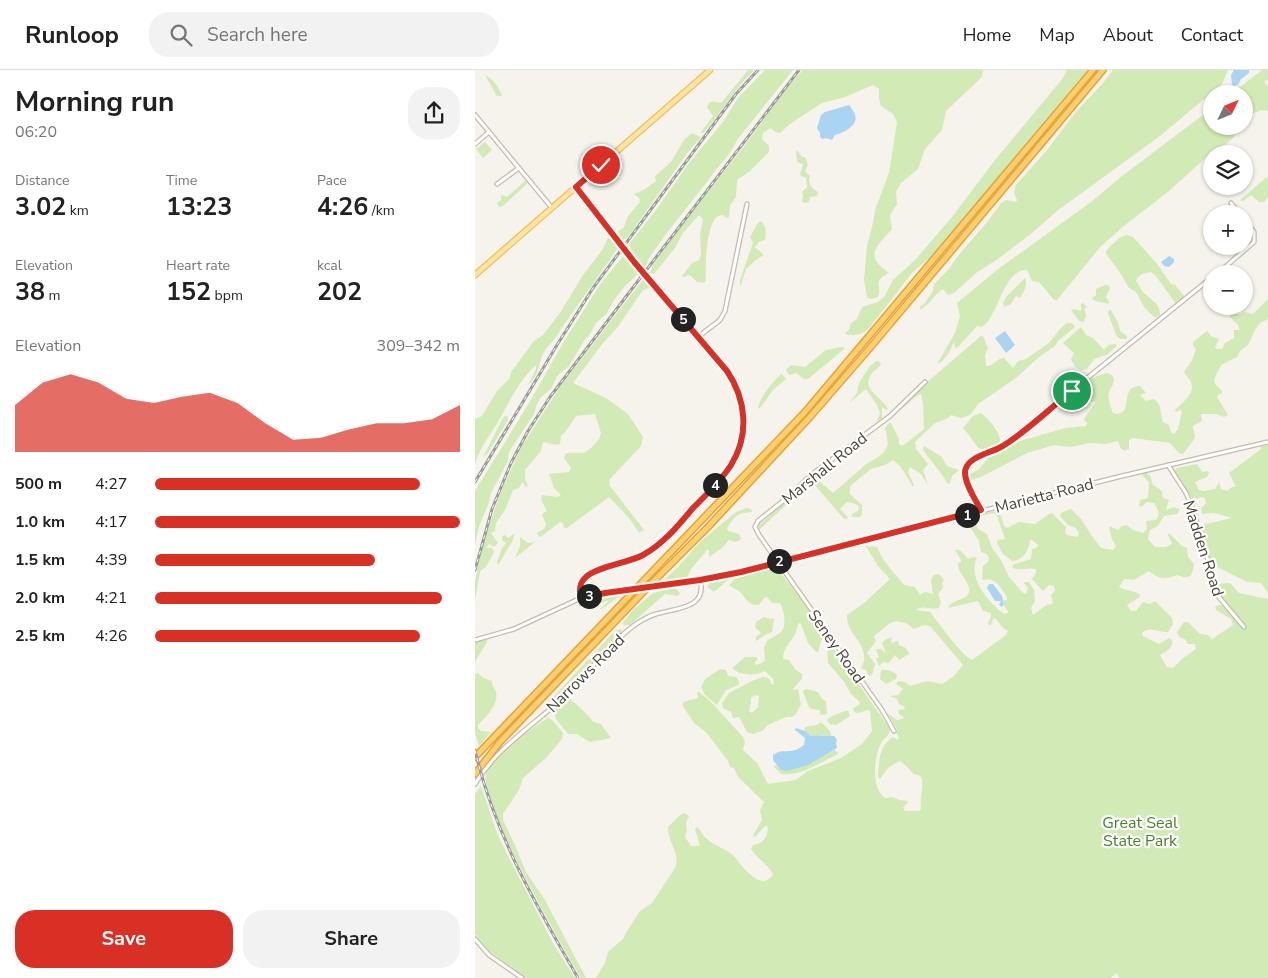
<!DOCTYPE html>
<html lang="en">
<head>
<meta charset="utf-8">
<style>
	:root { --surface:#fff; --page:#f2f2f2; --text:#222; --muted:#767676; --line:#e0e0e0; --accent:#d93025 }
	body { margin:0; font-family:"Nunito Sans",sans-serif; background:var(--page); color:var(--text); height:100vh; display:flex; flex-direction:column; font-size:19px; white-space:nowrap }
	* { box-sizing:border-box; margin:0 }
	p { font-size:16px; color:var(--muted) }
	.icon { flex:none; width:28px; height:28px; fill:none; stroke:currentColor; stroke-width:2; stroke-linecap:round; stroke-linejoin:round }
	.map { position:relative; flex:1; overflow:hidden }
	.side { display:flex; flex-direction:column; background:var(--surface); width:475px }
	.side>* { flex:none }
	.needle { width:32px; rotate:47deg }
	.buttons { position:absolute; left:728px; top:15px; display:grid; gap:10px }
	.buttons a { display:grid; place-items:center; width:50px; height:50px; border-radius:50%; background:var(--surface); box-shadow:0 1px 4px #0004; font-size:25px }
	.pin { position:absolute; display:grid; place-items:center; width:42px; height:42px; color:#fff; margin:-21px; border:2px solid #fff; border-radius:50%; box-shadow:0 1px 5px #0007 }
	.km { position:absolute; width:25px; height:25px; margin:-12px; border-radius:50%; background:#222; color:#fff; font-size:14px; line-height:25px; text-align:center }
	.round { display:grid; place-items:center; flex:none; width:52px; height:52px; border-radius:20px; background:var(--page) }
	.summary { display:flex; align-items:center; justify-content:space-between; height:85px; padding:0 15px }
	h1 { font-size:28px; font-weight:700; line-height:38px }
	.metrics { display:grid; grid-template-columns:repeat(3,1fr); gap:8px; height:85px; padding:5px 15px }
	.metrics div { display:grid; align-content:center }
	.metrics b { font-size:25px; font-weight:700 }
	.metrics small { font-size:14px; font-weight:400 }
	.metrics p { font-size:14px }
	.chart { height:140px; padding:10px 15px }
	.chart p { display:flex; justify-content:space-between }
	.chart svg { width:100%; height:90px; margin-top:5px; fill:var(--accent); opacity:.7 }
	.action { display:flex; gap:10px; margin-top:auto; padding:10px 15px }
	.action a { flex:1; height:58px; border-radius:20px; background:var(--accent); color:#fff; font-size:20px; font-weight:700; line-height:58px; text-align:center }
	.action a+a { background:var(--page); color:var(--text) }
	ul { padding:0 15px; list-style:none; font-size:16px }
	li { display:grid; grid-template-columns:80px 60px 1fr; align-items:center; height:38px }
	li i { height:12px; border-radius:6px; background:var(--accent) }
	header { display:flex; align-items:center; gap:30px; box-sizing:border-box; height:70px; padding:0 25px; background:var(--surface); border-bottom:1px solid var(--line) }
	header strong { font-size:24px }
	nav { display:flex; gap:28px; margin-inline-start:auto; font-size:18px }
	.search { width:350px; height:45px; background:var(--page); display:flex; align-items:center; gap:12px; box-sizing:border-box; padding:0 18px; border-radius:20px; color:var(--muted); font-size:19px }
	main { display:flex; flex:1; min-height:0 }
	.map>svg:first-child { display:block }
	.green { fill:#d2eab5; fill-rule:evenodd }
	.water { fill:#a9d4f2 }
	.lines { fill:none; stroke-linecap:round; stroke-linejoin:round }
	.minor-casing { stroke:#c2bbae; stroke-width:5.5 }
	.major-casing { stroke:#e6c16a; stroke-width:7 }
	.highway-casing { stroke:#e0a43c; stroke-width:8 }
	.minor { stroke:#fff; stroke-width:3 }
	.major { stroke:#ffe39c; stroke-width:4.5 }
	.highway { stroke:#ffcf6e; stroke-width:5 }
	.rail-casing { stroke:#9a9a9a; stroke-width:3 }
	.rail { stroke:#fff; stroke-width:1; stroke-dasharray:4; stroke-linecap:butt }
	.minor-bridge-casing { stroke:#c2bbae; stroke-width:5.5; stroke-linecap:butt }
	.minor-bridge { stroke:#fff; stroke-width:3 }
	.route-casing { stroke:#fff; stroke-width:10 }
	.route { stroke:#d93025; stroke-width:6 }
	.labels { text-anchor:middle; stroke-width:4.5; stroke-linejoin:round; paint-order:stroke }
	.street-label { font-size:16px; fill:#4b4439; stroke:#fff }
	.park-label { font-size:16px; fill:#4a7f2a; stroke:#fff }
</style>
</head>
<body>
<header>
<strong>Runloop</strong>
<div class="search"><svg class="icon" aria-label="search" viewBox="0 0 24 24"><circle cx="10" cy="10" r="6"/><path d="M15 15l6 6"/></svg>Search here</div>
<nav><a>Home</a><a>Map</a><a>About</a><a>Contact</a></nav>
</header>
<main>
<section class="side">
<div class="summary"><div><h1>Morning run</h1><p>06:20</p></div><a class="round"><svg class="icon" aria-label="share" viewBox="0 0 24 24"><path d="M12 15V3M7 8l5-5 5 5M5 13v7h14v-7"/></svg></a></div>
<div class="metrics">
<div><p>Distance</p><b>3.02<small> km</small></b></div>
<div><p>Time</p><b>13:23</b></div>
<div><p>Pace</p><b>4:26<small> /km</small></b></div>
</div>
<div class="metrics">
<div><p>Elevation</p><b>38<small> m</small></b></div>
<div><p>Heart rate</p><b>152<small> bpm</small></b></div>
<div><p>kcal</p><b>202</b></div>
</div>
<div class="chart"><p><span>Elevation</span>309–342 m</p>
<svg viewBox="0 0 160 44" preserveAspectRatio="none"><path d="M0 44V21L10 10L20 6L30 10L40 18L50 20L60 17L70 15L80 20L90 30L100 38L110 37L120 33L130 30L140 30L150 28L160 21V44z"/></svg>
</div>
<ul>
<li><b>500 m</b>4:27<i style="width:87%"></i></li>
<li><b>1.0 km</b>4:17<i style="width:100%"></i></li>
<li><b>1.5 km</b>4:39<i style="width:72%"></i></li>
<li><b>2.0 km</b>4:21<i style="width:94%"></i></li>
<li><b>2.5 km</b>4:26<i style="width:87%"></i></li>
</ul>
<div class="action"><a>Save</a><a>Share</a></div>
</section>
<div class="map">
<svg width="793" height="908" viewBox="0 0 793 908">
	<rect width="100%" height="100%" fill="#f6f3ec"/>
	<g class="green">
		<polygon points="273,0 279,0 266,14 232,59 228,63 226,62 238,46 232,37 234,33 238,31 245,33 247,32"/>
		<path d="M290,0H318L262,70C257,82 248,91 240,101C218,131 193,159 173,190L171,196H168L157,184L154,174L181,140L214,93L248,52L263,28Z"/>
		<path d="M328,0H508L507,7L471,41L467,60L450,79L443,99L426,113L421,122L422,134L415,145L417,159C410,169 391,180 404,195C407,198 411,200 414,203C396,212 408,214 403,227L397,229L392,228L389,210L392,176L398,153L400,140L414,103L422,52L418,44L406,36L404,29V19L398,15L370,27L347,33L315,54L305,63L300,62L295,58L288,63L287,69L294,76V82L275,101L262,110L261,127L255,135L254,147L251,148L248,145C246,145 242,146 241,148C231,157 230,197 231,210L229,213L222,212L215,205L208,207L207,206L217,193L224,190L226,184L225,164L228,149L224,145L208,163L200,178L179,204L175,203L178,195L204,159L267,79L312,18Z"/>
		<path d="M592,0H613L460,183L437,203L394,258C387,265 380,266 370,264L375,258V254L382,249L387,237L403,232L409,227L418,210L440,190L477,147L520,90L588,8Z"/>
		<path d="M638,0H753L747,14L685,66L582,141L557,163L523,189L501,203L479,223L473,225L468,219C459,224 455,235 445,240V236L449,234L458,221L459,214L474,199L482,187L513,151L526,133L531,130L541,132L542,130L539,123L541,115L572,80L600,43L628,13Z"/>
		<path d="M787,0H793V10L789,11L793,17V41C785,38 774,45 769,51V24H756Z"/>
		<path d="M10,5C17,8 25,18 27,26H22L20,23Z"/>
		<path d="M736,39V56H765L758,68L746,78L735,84L694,121L650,155L626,176L582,230H579L564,212L557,211L552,200C528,199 524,246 507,257L502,256L482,278L480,277L479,272C475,280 471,291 462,294L480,263L485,246L482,233L522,200L616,132L647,106Z"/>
		<polygon points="217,63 226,67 213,82 155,164 150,169 145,171 140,164 149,157 153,146 165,132 164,128 159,124 170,119 181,111 180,106 196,92 209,70"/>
		<polygon points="10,72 17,80 8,88 1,79"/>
		<path d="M321,80L323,81L327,87H330L333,95L330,101L335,106C333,114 336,118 343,122L342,126L335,127L334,132L332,133L327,132L328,126L327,122L332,117L331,108L325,105L328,94L322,92Z"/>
		<polygon points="793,106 793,127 789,132 784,132 776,125 768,131 765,130"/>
		<polygon points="50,111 52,111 52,114 29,135 25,137 23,136 22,133 26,130 26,125 32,127"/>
		<path d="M286,151C292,156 291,164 290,170L284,172L280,177L289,185L281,190L271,199L265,218V210L278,173L275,167L283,153Z"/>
		<path d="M134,165L141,171L143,178L86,259C80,270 77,271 71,279C63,289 66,305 53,315L61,299V295C44,310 35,331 24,350C16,364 4,378 0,395V349L7,346L22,321L35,308L36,302L59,271L68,265L85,243L108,205L128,179Z"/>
		<path d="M652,165L658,167L683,195L696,214L700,215L709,226L707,230L701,234L681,206L676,202C670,203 663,204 661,211C665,215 665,219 668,222C675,230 685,232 685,245L682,247H679L669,237L661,222L654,218L642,198L631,184V181C638,174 643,167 652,165Z"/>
		<polygon points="150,184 162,197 164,203 150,216 139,230 132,243 121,253 115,264 109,271 94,296 82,306 76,319 66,327 61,336 59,344 34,382 33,391 16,423 14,432 4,457 0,474 0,421 57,328 88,273 126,213"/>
		<polygon points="170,207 179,216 168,220 142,258 128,273 98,313 131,328 153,344 168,367 166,376 134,410 135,416 169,460 164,463 154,448 134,427 92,458 89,458 88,453 85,452 67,466 64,467 62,463 69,459 71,455 67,444 72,441 66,429 67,425 82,427 86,425 79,418 74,404 94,402 96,398 89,388 91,383 109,383 116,378 124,369 126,363 120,344 101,346 91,361 86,366 85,374 82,375 68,372 66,381 50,400 50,409 53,416 51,417 47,412 44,418 38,420 30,440 21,453 20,461 16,463 23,473 19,477 14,474 11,478 17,478 19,482 11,497 6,500 5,503 0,530 0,511 8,472 27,419 47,376 85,317"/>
		<path d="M550,208C553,213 549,223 545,228L541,226L536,234L529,237L528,233L531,227Z"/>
		<polygon points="630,215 633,215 635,218 631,227 634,232 633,234 618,230 617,228 621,225 621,219"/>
		<path d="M793,229V249L785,253L780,260L773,275L765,281L762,287L746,295C744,301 738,307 740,314L747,321V323L743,325L742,327L753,345L749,347L741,344H726L727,351L718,356L720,368L708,384L704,383L695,373L658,368L654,370V379L650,381L646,379L643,371L629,374L615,373L596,377L579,375L552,383L506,407L496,410L493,409L494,405L504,399L515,386L535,374L590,358L611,356L612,353L609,350L610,347L621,332L618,331L608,332L605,319C612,310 621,305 633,303L638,306C640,314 637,315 634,322C632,328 636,337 638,343L643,344L649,341C654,330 649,317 665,316L671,323L665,325L671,331L679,329C687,334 685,343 688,352L694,355L696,362L699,364L703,359L707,341L705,340L701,342L700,340C707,333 721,323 716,312C714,308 711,306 709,302L717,290L721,279L718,275V272L732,261L736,266L744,269L740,277L741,279H747L750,273L759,268V260H765L763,255L755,247V241L759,240L764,245L770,242L778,244Z"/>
		<polygon points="608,233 612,237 609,239 611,245 609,252 604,251 596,240 599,239 606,241 606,234"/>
		<polygon points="635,239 643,252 645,261 652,266 652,269 645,269 641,265 633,243"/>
		<path d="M592,253H597L600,257L583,271L580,276L564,287L541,308L503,334L495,345L486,348L476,345L472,349L460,353L440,372L441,379L453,394L448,400L453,415L446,404L435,397L433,402L439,415L438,417C432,407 427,396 418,390L410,395L396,399L375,416V424L387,435V444L385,447H377V444L383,441L384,437L381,434L372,432L365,439L373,447L372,449H369L338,413H335L284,460L282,459L285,454L333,411L343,410L358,423C368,414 378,406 388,397C395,390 408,387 412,377C414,372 411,362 410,358L414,353H416L424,369V374L425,375H429L449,359L448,334L446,324C437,327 431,338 421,342L443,320L506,266H508L513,278L510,285L511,296C518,297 522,288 529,288L538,298L543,291L551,289L574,273L585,259Z"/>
		<polygon points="606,257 611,265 618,268 629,280 634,275 641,274 642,276 633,284 619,289 612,299 606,300 600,297 596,289 599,283 588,273"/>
		<polygon points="365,277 369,277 369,279 333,309 329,309 321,303 314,305 311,300 316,295 330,297 351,280"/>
		<path d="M401,291H403L406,294C403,299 398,301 395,306C387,320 409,329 413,339L412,340L407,337V349L403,351L402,350L405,344L402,335L391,319L374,333L382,323L384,313L395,296Z"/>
		<path d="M307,304L311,309L298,320L286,337L283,339C283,330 299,309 307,304Z"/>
		<path d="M506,343C514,349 527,364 525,374C502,390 502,372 488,358L498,346Z"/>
		<polygon points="30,346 32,346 33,350 13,383 8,387 27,350"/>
		<polygon points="793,375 793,523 786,513 772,512 734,493 723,456 757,448 739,443 727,444 726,438 731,433 730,428 727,427 718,430 700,401 701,398 722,394 727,402 733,401 734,403 732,407 720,412 724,420 729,421 740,419 744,412 746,419 752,421 757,417 761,417 754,403 786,379 785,377"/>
		<path d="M449,376L467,387L472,396L484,400L477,406L475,414L472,413C466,401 456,392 448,380Z"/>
		<path d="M669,403H672L676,407L677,414L687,421L688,428L694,430L691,440L699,437L705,439L702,444L689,446L683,456L675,460L673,469L680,477H691L697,474L693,465L694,463L707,476L712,478L713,487L719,494C717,507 715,510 702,505C691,510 682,509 674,501L659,510L649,509L644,517C650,521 658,520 665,524V527L652,535L656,541H661L668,532L675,534L680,531L697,548L698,554L693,562C684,563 674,555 667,563L668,566L684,574L694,568L697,570C698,579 691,581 685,585L692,597L698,598L707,589L721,579L720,574H713L710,569C706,568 703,567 702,562L709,552H713L725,564L733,565L737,569L758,555L756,549L741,540L740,537L744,535L749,536L739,514L755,513L764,523L793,529V908H644L642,903L635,908H121L130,893L133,882L148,869L152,861L165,841L177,833L200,798C206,783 192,771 193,757L205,745L209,743L214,746L211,753L212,760L210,767L216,776H225L220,759L222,757C226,760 227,765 232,769C239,776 252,779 259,786C266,795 287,824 298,804C293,794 282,789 276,779L278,775C288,773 292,769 293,758L291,755L280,767L278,765L287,750L285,740L289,732L263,707L259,698L255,697L253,691L231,662L219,653L208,636V632L223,628L222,622H224L235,631L268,667L270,672L268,680L282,693L293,714L321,710L333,701L366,688L387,674L397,661L395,641L393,640L383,643L379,642L378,638L384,635L385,632L376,624L369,612L353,593L352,581L354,572L415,659C415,666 408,668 405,675C399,689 396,718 410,728L418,727L424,730L432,731L433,733L428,737L430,741H444L446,739C444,731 450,713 446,707C445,705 441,705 439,704C434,700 431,694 424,691L413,698L405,709L403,707C404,691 404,676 418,667L422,670L424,668L421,662L423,661L412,643L422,650L430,648L424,644L423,640L429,639L430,637L424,634L422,629L414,626L423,625L428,619L421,614L423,611L430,612L435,616L453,611L467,614L479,606L488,595L455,556L449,555L439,559L431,553L421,551L415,553L399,566L401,571L392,583L400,594L397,605L394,606L391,600L386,599C387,595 390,591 389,587C389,570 371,563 372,545L389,533L415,509L403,496L391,476L402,477C408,492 419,502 429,515L440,517L445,525L450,522L458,524L456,510L459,505L464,504L469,510L467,513L468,518L463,524L466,532L464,538C456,541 449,534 441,540L455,542C463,552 488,587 497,590L531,565L533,561L528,558L520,548L518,549L516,555H514L513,553L516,547V543L508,541L503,531L473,538C477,528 497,531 494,518C492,509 482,502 483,493L486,492V490L480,480H485L493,489L499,487L502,488C492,507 513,532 529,544L533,543V541L529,536V530H532V527C526,518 521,507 509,510L507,509L508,496L513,492L514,488L512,484L506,482L504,471L493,454V448L496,447L501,449L502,458L512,464L517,478L526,490L534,507L548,523L551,524L553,518L548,512H554L559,520L560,531L556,538L558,545L573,534L575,535L578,533L576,525L580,520L579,516L574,515L568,521L557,509L561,503V499C554,497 545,501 538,498L537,495L556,489L557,479L561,478L563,475L557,470H555C554,480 549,490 537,491L528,484L522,473V470L530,469L522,446L519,443L506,446L505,444L522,441L526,446L529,456L532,458L544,452L560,454L574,444L577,443L591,457L590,462L592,465L603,467L604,463L601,458L593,455L585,446L586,443L596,439L606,449L617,466L626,478L638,480L641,476L636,467L634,456L643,460L647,456L652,455L658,460L668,463L672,459L671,451L681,450C686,443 683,440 679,433L672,432L666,437L664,436L665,430L673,428L674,412L667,405Z"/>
		<path d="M272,438L276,439L277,442C262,443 261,445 252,458L253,461L264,464L266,468L264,471L260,472L254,470L247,478L234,487V481L233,479L216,499L211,510L187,512L203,497L225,472L261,442Z"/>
		<polygon points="40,463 37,472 23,495 22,492 27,478 31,473 27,470 27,466 30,465 33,468"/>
		<polygon points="45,467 53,473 60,472 40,488 45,476"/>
		<path d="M296,496C307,499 340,549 349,561L350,566L346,571L343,582H341L333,573L326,554L324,553C321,557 322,562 319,566C314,574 308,579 308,589L314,590L320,599L327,604V609L317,620L323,619C325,624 324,629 326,634L321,644L317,647H311L293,655L287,661L278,664L272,662L264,647L258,648L256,642L248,638L247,633L254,623L277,611L288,607L293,608L296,612V614L299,615L298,609L290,601C279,606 266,606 257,598L270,587H281L283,589L280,592L281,595L287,593L290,590L289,578L292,571C296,567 302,566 306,562C312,556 309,540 305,533H297L292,527L289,528L284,535C273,536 271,528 265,522C261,519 257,518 254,515L264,505ZM280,625L284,626L283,637L277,643L274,641L276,633V628Z"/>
		<polygon points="254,509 239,522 232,517 235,513"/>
		<polygon points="198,518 203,520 205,524 202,526 190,524 155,555 149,555 147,554 158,540 178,523"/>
		<polygon points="147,524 127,539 125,539 133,532 134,530 123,534 107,536 104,536 104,534 127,527"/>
		<polygon points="289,547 296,549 299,548 297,562 290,565 281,571 281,567 286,563 280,557 281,552"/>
		<path d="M146,559L147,562C129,578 88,632 69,637L136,565L142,560Z"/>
		<polygon points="417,567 416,573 423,571 424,575 431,578 434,584 424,590 420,585 414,593 408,592 404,596 401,588 404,588 401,579 406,579 411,583 407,573 410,570"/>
		<polygon points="9,569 12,570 12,572 0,592 0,571"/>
		<polygon points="245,599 251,600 253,606 261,607 264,611 264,615 251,620 242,635 230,625 226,617 230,609"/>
		<path d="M406,600C411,599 418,601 422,605L421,609L411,614L405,609Z"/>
		<path d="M3,603L8,608L17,611C17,616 19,617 21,622C24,634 11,647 3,655V658L6,661L16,662L4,676L0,662V604Z"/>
		<polygon points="332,619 343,622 347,629 351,631 352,644 345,645 345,640 337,639 334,637 328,622 329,620"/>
		<path d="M93,629H95C101,634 115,646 118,652L126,654L136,668L115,672L102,664H93L81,649L79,643L81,637Z"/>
		<polygon points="370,641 373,641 375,646 361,655 355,654 352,650 357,646"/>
		<path d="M73,648L77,650L88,663L87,669L71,688L48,708L44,720L28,744V750L40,775L51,802L70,830L111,908H106C88,877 4,733 11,704C14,691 60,655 73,648Z"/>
		<path d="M346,652L355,661L356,666L346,665L336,666L330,661L329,658C335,655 340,657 346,652Z"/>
		<path d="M359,680L363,683L362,685C343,693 327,706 306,704L298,696L302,695L306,700L343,688Z"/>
		<polygon points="6,716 22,763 32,784 79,875 100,908 51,908 13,880 0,864 0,724"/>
	</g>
	<g class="water">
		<polygon points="759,0 774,0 774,3 765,10 764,14 759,16 757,15 756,5"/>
		<path d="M374,35C382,45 384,52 372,60C367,62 365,64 360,65L357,70L351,68L347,69L345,67V63L342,58L346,45L350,42Z"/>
		<polygon points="694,186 699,189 699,192 694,197 689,196 686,192"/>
		<polygon points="530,261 540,275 531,283 520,268"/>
		<polygon points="514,514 518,514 527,526 529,534 527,537 524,535 526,531 520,531 512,518"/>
		<path d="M321,658L330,661L336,666C344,665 351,666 359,666L362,670L361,673L362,678L333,695L312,701L306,700L298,690V685C309,677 316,686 329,675L330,668L320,660Z"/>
	</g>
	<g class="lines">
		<defs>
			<g id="minor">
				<polyline points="0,45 77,138"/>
				<polyline points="0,74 14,62"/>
				<polyline points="22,114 44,98"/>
				<path d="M101,117L155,187L252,301C271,329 274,364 257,394C247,410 232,423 220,437C204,454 190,472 170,484C155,492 119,498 110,507C104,513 104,520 106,528"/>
				<polyline points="756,133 765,144"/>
				<polyline points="742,204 779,172 779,162 769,149"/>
				<polyline points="223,267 245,250 250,241 272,134"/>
				<polyline points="693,395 711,423 718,439 743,526 769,557"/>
				<path d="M506,441L490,405C490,388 511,385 524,378C528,376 533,372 537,369L736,208"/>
				<polyline points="189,515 225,510 266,501 647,406 793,372"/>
				<polyline points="0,570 39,559 106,528 145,521"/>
				<polyline points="419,661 407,640 284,465 280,457 283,451 313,427 336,405 415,346 450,312"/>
				<path d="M0,714C23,675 63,653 94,622C116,600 136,572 161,554C167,550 174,546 181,544C200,538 233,539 225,510"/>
				<polyline points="0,869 14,885 47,908"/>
			</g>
			<polyline id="major" points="0,205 235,0"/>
			<g id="highway">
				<polyline points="0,687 330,342 618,0"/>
				<polyline points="0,704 25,672 174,516 233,457 335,347 394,279 628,0"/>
			</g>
		</defs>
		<use href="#minor" class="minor-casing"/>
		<use href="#major" class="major-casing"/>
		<use href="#highway" class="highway-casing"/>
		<use href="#minor" class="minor"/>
		<use href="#major" class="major"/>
		<use href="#highway" class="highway"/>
		<defs>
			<g id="rail">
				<polyline points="0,412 82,275 118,218 261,24 283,0"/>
				<polyline points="0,500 17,439 36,393 53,361 75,327 150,228 324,0"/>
				<path d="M0,680C19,763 61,835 103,908"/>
			</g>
		</defs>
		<use href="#rail" class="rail-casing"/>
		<use href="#rail" class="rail"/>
		<defs>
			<polyline id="minor-bridge" points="145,521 189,515"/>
		</defs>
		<use href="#minor-bridge" class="minor-bridge-casing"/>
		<use href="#minor-bridge" class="minor-bridge"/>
	</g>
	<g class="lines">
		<defs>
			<path id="route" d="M126,95L101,117L160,193L252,301C271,329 275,365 256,395C246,411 231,425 218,438C203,456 188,474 168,485C153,493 121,497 111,507C104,513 104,520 106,528L130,523L225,510L266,502L506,440C501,431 486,408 491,398C495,387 514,383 524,378C547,366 575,338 597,321"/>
		</defs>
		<use href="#route" class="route-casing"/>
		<use href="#route" class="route"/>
	</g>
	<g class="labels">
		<g class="street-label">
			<text transform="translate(349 398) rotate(-39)" y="6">Marshall Road</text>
			<text transform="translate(569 425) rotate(-14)" y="6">Marietta Road</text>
			<text transform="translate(729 478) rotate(72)" y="6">Madden Road</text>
			<text transform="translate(362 576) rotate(55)" y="6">Seney Road</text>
			<text transform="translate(110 603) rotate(-45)" y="6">Narrows Road</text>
		</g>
		<g class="park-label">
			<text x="665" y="758">Great Seal<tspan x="665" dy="18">State Park</tspan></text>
		</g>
	</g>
</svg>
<div class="buttons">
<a><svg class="needle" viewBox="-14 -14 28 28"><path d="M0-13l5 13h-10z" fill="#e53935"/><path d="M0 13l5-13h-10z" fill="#767676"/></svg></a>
<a><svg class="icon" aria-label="layers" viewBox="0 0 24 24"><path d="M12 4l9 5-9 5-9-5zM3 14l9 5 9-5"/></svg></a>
<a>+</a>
<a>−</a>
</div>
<div class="pin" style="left:597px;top:321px;background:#1e9e55"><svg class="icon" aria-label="arrive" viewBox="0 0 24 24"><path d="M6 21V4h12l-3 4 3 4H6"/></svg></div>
<div class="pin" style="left:126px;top:95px;background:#d93025"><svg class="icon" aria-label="check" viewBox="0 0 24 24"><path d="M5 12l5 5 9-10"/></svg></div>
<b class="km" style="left:492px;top:445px">1</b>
<b class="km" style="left:304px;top:491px">2</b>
<b class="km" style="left:114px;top:526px">3</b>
<b class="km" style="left:240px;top:415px">4</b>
<b class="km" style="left:208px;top:249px">5</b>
</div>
</main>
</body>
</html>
